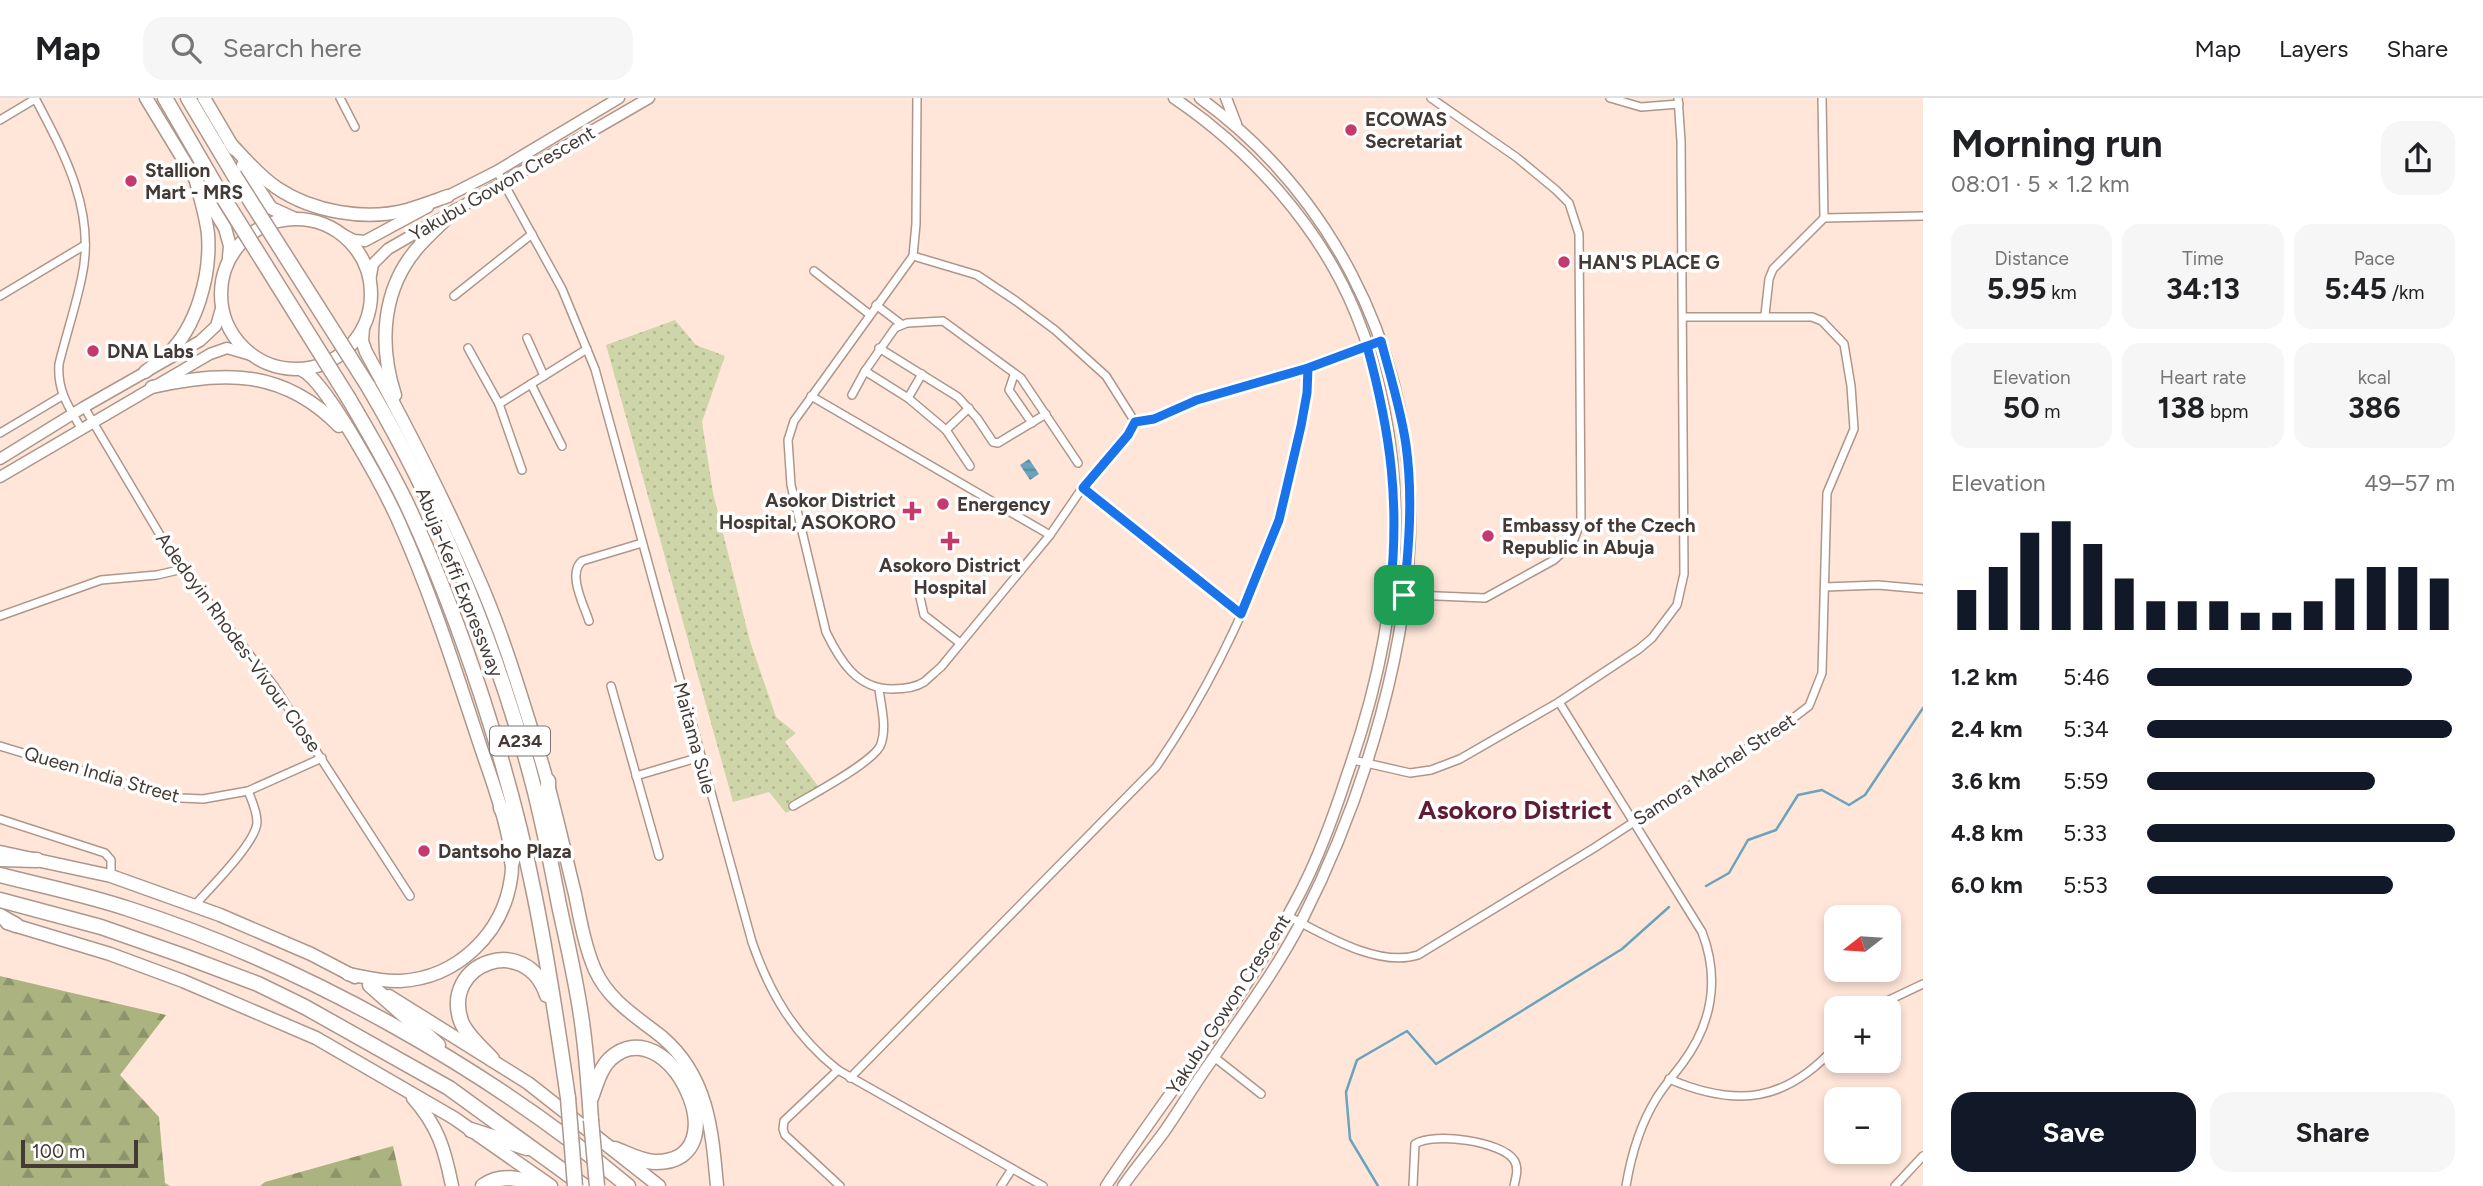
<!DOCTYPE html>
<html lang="en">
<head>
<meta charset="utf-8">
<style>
	:root { --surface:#fff; --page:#f6f6f6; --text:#202124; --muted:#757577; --line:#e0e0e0; --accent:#111827 }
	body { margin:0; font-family:Figtree,sans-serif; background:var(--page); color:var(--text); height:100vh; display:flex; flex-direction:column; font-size:26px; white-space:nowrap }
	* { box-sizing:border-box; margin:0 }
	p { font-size:23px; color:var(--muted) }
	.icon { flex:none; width:38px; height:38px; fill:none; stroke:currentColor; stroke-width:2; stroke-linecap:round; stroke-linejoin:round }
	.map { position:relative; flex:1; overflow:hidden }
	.details { display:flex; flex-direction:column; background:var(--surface); width:560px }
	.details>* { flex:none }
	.needle { width:46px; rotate:253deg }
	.tools { position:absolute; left:1824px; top:807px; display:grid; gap:14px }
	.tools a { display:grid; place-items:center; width:77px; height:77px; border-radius:14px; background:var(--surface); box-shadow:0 4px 10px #0003; font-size:35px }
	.scale { position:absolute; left:21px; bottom:18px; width:117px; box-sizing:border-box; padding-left:7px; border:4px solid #443a35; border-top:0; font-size:19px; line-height:24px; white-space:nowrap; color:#443a35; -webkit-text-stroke:5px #fff; paint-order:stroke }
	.pin { position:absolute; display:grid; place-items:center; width:60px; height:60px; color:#fff; margin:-30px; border-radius:14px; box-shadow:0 4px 10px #0006 }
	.round { display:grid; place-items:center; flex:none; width:74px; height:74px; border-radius:21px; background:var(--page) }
	.overview { display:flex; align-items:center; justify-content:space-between; height:119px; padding:0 28px }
	h1 { font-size:38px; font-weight:700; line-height:52px }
	.metrics { display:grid; grid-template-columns:repeat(3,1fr); gap:10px; height:119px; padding:7px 28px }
	.metrics div { display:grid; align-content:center; border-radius:18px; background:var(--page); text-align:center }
	.metrics b { font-size:30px; font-weight:700 }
	.metrics small { font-size:19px; font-weight:400 }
	.metrics p { font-size:19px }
	.chart { height:196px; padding:14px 28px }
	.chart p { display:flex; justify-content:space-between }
	.chart svg { width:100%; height:126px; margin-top:7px; stroke:var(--accent); stroke-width:6 }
	.primary-button { display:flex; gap:14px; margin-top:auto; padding:14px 28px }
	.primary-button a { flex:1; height:80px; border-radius:21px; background:var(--accent); color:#fff; font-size:28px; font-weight:700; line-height:80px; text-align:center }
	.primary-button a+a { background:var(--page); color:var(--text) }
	ul { padding:0 28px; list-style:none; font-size:23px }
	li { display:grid; grid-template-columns:112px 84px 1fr; align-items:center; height:52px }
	li i { height:18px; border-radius:9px; background:var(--accent) }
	header { display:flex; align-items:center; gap:42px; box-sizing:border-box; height:98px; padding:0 35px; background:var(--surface); border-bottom:2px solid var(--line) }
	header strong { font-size:33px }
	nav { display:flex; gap:38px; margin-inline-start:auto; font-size:24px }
	.search { width:490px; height:63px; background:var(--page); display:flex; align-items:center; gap:18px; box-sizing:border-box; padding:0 24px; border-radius:21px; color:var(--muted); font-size:26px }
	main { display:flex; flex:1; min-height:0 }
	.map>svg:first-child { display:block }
	.grass { fill:url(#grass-dots) }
	.forest { fill:url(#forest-firs) }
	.water { fill:url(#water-rules) }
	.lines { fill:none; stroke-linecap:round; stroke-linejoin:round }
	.stream { stroke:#69a3bc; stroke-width:2.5 }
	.minor-casing { stroke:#ae968b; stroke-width:10 }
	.secondary-casing { stroke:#ae968b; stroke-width:13 }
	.trunk-casing { stroke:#ae968b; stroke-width:15 }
	.motorway-casing { stroke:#ae968b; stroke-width:17 }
	.minor { stroke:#fff; stroke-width:7 }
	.secondary { stroke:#fff; stroke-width:10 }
	.trunk { stroke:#fff; stroke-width:12 }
	.motorway { stroke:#fff; stroke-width:14 }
	.motorway-bridge-casing { stroke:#ae968b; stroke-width:17; stroke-linecap:butt }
	.motorway-bridge { stroke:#fff; stroke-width:14 }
	.route-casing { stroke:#fff; stroke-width:14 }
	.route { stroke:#1a73e8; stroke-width:9 }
	.poi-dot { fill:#c5396c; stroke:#fff; stroke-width:2.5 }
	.labels { text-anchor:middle; stroke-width:7; stroke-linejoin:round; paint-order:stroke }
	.shield { fill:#fff; stroke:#7c7572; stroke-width:2 }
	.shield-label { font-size:18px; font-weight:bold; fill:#443a35 }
	.poi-label { font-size:19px; font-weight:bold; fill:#443a35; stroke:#fff; text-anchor:start }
	.street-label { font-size:19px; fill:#443a35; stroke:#fff }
	.district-label { font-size:26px; font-weight:bold; fill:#5f1c33; stroke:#fff }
</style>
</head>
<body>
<header>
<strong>Map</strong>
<div class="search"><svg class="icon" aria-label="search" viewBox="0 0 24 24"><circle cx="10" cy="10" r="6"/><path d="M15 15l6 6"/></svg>Search here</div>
<nav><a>Map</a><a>Layers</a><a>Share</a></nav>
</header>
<main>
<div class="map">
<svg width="1923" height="1088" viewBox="0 0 1923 1088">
	<defs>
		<pattern id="grass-dots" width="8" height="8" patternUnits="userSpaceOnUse" patternTransform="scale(1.75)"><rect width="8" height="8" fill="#ced6a9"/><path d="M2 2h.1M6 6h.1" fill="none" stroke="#b2b892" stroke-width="1.8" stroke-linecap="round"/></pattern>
		<pattern id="forest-firs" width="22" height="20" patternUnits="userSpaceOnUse" patternTransform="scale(1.75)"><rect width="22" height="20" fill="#abb480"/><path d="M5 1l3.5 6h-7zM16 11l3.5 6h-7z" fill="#8d936a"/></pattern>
		<pattern id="water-rules" width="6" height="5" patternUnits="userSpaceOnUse" patternTransform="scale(1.75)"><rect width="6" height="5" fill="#69a3bc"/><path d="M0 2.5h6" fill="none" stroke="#58869a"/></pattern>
	</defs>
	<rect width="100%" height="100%" fill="#ffe6d9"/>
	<polygon class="grass" points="675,222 696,247 725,258 702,324 713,395 750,543 776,619 796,635 785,644 824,696 786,715 769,694 733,704 606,247"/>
	<g class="forest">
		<polygon points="0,878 166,917 120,977 159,1019 165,1085 170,1088 0,1088"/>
		<polygon points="393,1048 402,1088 260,1088 265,1084"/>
	</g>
	<polygon class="water" points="1029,361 1039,376 1030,382 1020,367"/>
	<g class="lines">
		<g class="stream">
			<polyline points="1706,788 1729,775 1748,742 1776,732 1798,697 1822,692 1849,707 1865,697 1923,610"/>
			<polyline points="1378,1088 1350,1041 1346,994 1357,962 1407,933 1436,966 1622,851 1669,809"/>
		</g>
		<defs>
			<g id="minor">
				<path d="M35,0C64,55 96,113 82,178C76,208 66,237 59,266C57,292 68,308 81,330"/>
				<polyline points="340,0 355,29"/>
				<path d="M917,0L916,126L913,158L794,323L788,342L791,387L826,534C840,563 857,591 892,591C903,591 915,590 924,584C930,579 935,574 941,569L1050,437L1083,389L1128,337L1135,324L1154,321L1197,302L1308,270L1381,243"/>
				<polyline points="1610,0 1641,9 1679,6"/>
				<polyline points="1822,0 1824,120"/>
				<polyline points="0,22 35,1"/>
				<path d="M497,73L562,191L595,271L752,844C770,896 795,938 838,972L1043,1088"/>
				<polyline points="913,158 977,177 1016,203 1055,232 1106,278 1135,324"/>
				<polyline points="814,173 869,216"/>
				<polyline points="0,198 85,147"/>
				<polyline points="454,198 532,136"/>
				<polyline points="876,207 901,226"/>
				<polyline points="1765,217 1769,181 1773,171 1824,120 1923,118"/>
				<polyline points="527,240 544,278"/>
				<polyline points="468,250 499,306 522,372"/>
				<polyline points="879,250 958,299 977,320 993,344 998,345 1046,316"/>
				<polyline points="865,273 908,300 946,332 970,368"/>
				<polyline points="1014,277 1009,292 1032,325"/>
				<polyline points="531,286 562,348"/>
				<polyline points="852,297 865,273 895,230 907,225 943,223 1021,280 1078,365"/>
				<polyline points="811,298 1050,437"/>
				<polyline points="908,300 922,276"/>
				<polyline points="499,306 587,251"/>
				<polyline points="84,309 163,442 183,471 274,588 410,798"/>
				<polyline points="946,332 969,310"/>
				<polyline points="0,335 62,298"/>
				<polyline points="1083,389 1241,516"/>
				<polyline points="1825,489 1878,487 1923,491"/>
				<polyline points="919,495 924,517 960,545"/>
				<polyline points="1390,496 1485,500 1554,462 1573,444 1581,423 1579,136 1569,105 1556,92 1516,59 1431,0"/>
				<polyline points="0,518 101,482 157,477 183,471"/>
				<path d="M589,523C584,507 567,476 582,463L642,445"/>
				<polyline points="611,588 659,758"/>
				<path d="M1559,604L1702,834C1720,881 1712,926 1682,966C1673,978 1663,989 1656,1001C1640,1027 1631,1058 1626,1088"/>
				<polyline points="0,648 142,691 182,700 203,701 248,693 322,660"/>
				<polyline points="1353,662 1410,675 1431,672 1460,661 1559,604 1639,551 1652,540 1677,507 1684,476 1681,43 1678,0"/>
				<polyline points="636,678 700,659"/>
				<path d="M793,708C811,697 876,663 881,646C887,629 881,608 879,591"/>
				<polyline points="0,721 105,755 111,762 111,778"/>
				<path d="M194,808C208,792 257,744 257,724C257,713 252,703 248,693"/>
				<path d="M1288,818C1323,836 1378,870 1418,857L1594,750L1792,621L1809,608L1822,575L1827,395L1854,331L1851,288L1844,246L1822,223L1812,219H1683"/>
				<polyline points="1877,910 1885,904 1923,886"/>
				<polyline points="1214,959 1261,996"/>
				<polyline points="838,972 784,1023 783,1031 785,1037 840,1088"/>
				<path d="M850,980L1156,669C1208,593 1249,508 1279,421C1284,404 1287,387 1291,369C1299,336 1306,304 1308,270"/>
				<path d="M1669,981C1737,1010 1786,1004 1836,948"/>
				<polyline points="1001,1088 1012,1071"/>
				<path d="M1413,1088L1415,1046C1434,1034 1501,1043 1514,1062C1519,1070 1516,1079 1514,1088"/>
				<polyline points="1895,1088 1923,1058"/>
			</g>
			<g id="secondary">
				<polyline points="1226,0 1236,26"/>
				<polyline points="442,101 497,73 619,0"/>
				<polyline points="340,135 354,142 365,143 428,109"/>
				<polyline points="370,183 373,166 388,151 649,0"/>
				<polyline points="0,361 84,309 200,243 216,228 222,207"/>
				<polyline points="0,379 210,256 227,250 251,257"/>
				<path d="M1106,1088C1171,990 1247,898 1301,793C1320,756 1334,717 1347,677C1377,592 1397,501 1395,410C1394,347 1380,274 1356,216C1321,130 1251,52 1174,0"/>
				<path d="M1123,1088C1136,1069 1151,1052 1164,1034C1181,1010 1195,985 1212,962C1243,916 1277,871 1302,822C1364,700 1414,539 1410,401C1405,242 1329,94 1200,0"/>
			</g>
			<g id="trunk">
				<polyline points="146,0 225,130 230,148 229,159"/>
				<polyline points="204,0 234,51"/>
				<path d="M230,45C245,61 259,78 277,90C313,114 365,123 407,112C421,108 434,103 448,98"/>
				<polyline points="243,67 271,110 293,120"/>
				<circle cx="296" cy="196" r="75"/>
				<path d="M363,230L362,243L366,254C406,327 444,401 477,477C502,533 520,594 538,652C553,699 563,748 575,796C580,821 585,849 595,872C609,903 637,919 662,939C708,978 712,1032 717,1088"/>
				<path d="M302,272C326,283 385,393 398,422C431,495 455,571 480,647C491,680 517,747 511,780C503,836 457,880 400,883C382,884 365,879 348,876"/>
				<path d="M145,274C152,268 160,264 167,257C197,229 211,177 208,136C206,118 200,100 196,83"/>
				<path d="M152,289C225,272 284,272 339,328"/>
				<path d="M395,297C378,245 382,188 421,146C432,134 444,123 456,112"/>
				<polyline points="0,754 111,778 220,817 311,856 355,879"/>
				<polyline points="7,825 110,856 183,883 316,940 454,1020 551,1088"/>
				<polyline points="389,898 528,985 659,1088"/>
				<path d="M413,1000C438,1028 445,1052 452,1088"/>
			</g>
			<g id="motorway">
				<polyline points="165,0 216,88"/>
				<polyline points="188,0 234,77"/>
				<path d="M368,288C440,410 500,557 535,694C544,731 552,770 559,807C568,849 578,890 583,932C587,962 589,992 591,1022"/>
				<path d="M349,301C370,337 392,374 410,413C463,529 509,670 534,795C548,863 558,931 568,1000"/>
				<polyline points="548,683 548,721"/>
				<polyline points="501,710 515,737"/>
				<polyline points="545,712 565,756"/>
				<polyline points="0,761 37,762"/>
				<polyline points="512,764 515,729"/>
				<path d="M0,777C43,788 87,797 129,811C303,867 487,970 628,1088"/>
				<polyline points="0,802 101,829 181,857 258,886 305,909 449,990 584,1088"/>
				<polyline points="0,818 16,827"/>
				<polyline points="370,887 438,947"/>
				<path d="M492,961C482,950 466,937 461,923C441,865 526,834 547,897"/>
				<path d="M591,1000C596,986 600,971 610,961C668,907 743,1064 656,1064C642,1064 628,1056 615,1051"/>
				<polyline points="471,1032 527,1050"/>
				<path d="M483,1088C502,1074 524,1082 544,1088"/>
			</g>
		</defs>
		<use href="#minor" class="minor-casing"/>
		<use href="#secondary" class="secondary-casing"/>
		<use href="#trunk" class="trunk-casing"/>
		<use href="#motorway" class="motorway-casing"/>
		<use href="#minor" class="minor"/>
		<use href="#secondary" class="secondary"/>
		<use href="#trunk" class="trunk"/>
		<use href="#motorway" class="motorway"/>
		<defs>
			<g id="motorway-bridge">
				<polyline points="234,77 368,288"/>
				<polyline points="216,88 349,301"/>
				<polyline points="568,1000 575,1088"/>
				<polyline points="591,1022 597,1088"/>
			</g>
		</defs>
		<use href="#motorway-bridge" class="motorway-bridge-casing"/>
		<use href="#motorway-bridge" class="motorway-bridge"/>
	</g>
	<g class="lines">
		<defs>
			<path id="route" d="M1404,497L1390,496C1400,405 1391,336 1367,248L1308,270L1307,295L1301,328L1284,401L1279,422L1241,516L1083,390L1128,337L1135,324L1154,321L1197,302L1308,270L1381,243C1390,277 1401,312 1406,347C1413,398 1409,447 1404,497"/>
		</defs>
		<use href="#route" class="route-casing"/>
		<use href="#route" class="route"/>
	</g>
	<g class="poi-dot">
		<circle cx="1351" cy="32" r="7"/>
		<circle cx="131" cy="83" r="7"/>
		<circle cx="1564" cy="164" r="7"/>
		<circle cx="93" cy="253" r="7"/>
		<circle cx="943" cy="406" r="7"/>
		<path d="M908.5 402.5h7v7h7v7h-7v7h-7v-7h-7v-7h7z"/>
		<circle cx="1488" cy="438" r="7"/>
		<path d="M946.5 432.5h7v7h7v7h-7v7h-7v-7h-7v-7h7z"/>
		<circle cx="424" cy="753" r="7"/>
	</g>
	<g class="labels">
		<rect class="shield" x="490" y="628.5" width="60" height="29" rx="5"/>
		<g class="shield-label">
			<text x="520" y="649">A234</text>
		</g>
		<g class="poi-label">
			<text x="1365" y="28">ECOWAS<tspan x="1365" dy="22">Secretariat</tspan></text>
			<text x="145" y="79">Stallion<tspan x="145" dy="22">Mart - MRS</tspan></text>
			<text x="1578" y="171">HAN'S PLACE G</text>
			<text x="107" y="260">DNA Labs</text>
			<text x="896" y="409" text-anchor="end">Asokor District<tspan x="896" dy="22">Hospital, ASOKORO</tspan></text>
			<text x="957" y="413">Energency</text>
			<text x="1502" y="434">Embassy of the Czech<tspan x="1502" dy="22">Republic in Abuja</tspan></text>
			<text x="950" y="474" text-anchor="middle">Asokoro District<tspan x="950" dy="22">Hospital</tspan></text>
			<text x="438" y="760">Dantsoho Plaza</text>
		</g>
		<g class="street-label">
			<text transform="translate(502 85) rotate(-30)" y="7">Yakubu Gowon Crescent</text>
			<text transform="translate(460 484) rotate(68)" y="7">Abuja-Keffi Expressway</text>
			<text transform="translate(239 544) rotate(54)" y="7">Adedoyin Rhodes-Vivour Close</text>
			<text transform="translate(695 640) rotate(75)" y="7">Maitama Sule</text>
			<text transform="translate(1714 671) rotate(-33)" y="7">Samora Machel Street</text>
			<text transform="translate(102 676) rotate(16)" y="7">Queen India Street</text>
			<text transform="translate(1228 906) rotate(-57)" y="7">Yakubu Gowon Crescent</text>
		</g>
		<g class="district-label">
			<text x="1515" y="721">Asokoro District</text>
		</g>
	</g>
</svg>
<div class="tools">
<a><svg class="needle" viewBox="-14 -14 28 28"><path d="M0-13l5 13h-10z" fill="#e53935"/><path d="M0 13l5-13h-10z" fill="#757577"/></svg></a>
<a>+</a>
<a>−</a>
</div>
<div class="scale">100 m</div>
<div class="pin" style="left:1404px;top:497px;background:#1e9e55"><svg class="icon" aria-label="arrive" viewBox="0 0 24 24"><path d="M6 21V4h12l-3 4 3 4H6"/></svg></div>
</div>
<section class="details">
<div class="overview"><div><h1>Morning run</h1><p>08:01 · 5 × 1.2 km</p></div><a class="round"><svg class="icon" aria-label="share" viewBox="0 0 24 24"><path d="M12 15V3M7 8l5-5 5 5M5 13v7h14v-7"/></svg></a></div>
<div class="metrics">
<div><p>Distance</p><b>5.95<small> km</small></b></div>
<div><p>Time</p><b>34:13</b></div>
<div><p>Pace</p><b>5:45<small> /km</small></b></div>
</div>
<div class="metrics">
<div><p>Elevation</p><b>50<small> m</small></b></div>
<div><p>Heart rate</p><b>138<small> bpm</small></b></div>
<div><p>kcal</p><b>386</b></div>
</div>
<div class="chart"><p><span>Elevation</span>49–57 m</p>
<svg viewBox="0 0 160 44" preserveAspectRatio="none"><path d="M5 44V30M15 44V22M25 44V10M35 44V6M45 44V14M55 44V26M65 44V34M75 44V34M85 44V34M95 44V38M105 44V38M115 44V34M125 44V26M135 44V22M145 44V22M155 44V26"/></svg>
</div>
<ul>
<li><b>1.2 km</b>5:46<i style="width:86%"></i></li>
<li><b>2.4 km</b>5:34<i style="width:99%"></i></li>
<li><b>3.6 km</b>5:59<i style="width:74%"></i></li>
<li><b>4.8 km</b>5:33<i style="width:100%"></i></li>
<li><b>6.0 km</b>5:53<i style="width:80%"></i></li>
</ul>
<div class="primary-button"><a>Save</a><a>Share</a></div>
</section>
</main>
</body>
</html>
